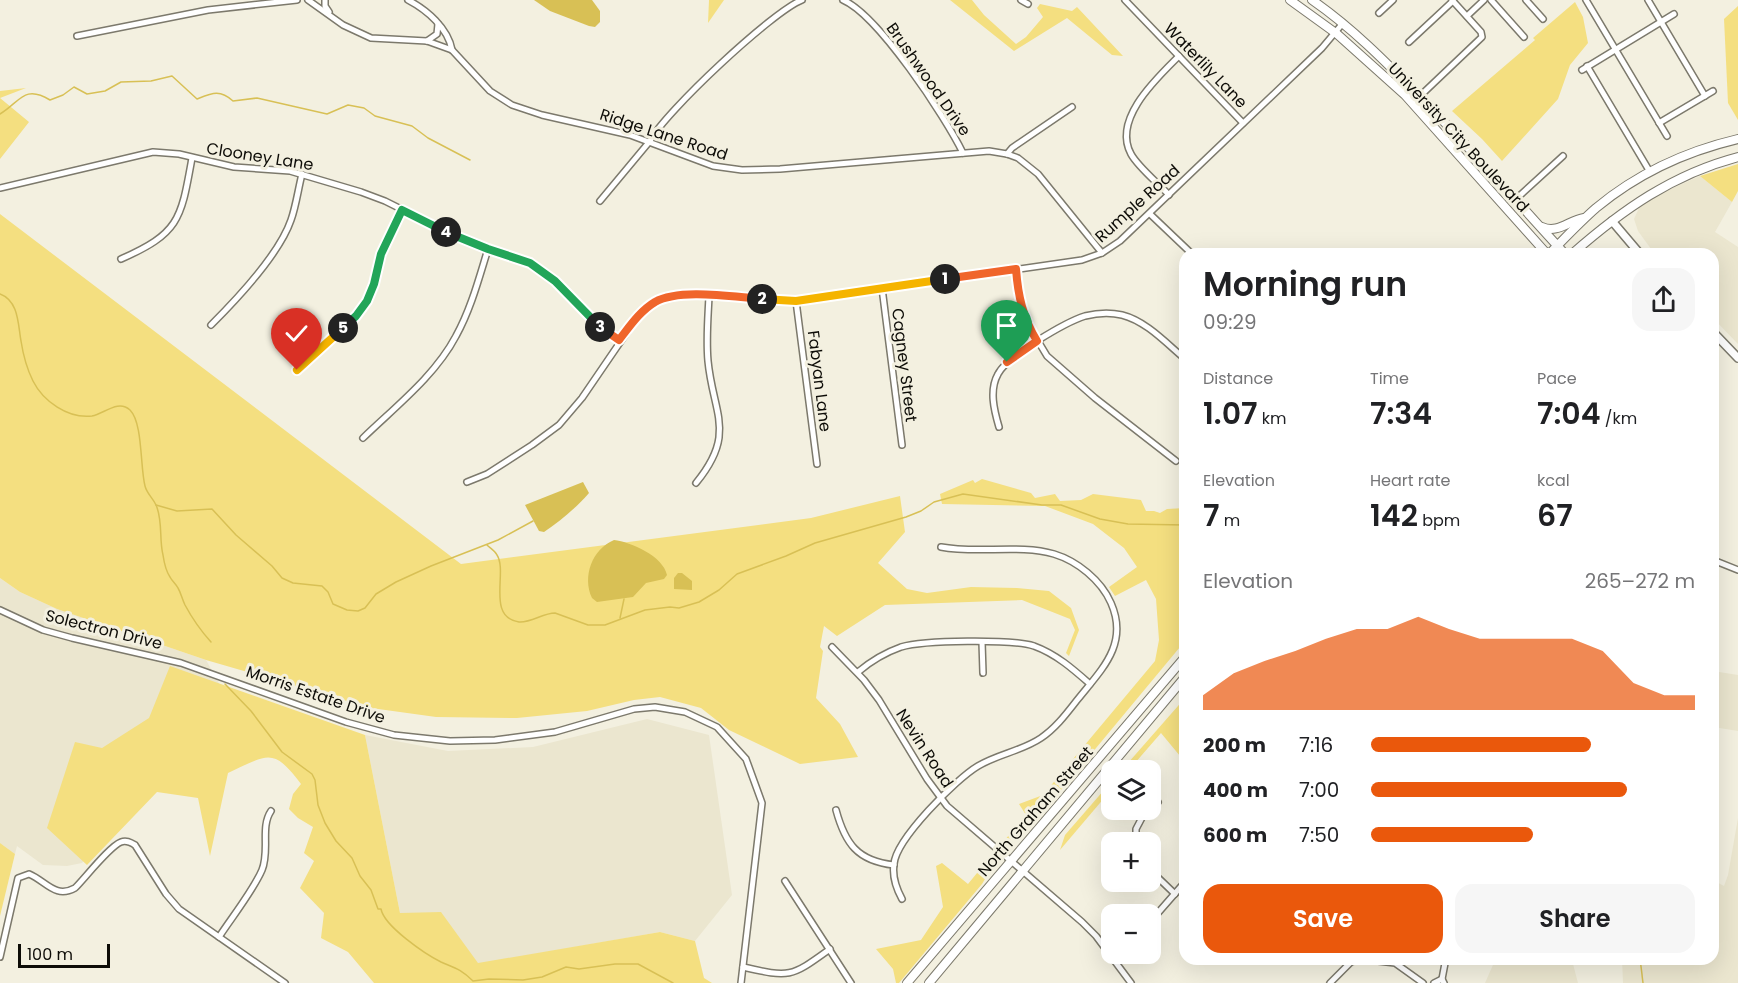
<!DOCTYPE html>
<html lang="en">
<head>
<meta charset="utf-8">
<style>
	:root { --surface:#fff; --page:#f6f6f6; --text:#202124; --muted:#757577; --accent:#ea580c }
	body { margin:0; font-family:Poppins,sans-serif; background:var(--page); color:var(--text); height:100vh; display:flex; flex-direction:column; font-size:22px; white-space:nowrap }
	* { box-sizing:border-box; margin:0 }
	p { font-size:20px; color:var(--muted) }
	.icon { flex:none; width:33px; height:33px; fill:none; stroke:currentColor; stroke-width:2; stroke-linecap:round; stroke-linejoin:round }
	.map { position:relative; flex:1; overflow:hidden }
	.sheet { position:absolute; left:1179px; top:248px; width:540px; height:717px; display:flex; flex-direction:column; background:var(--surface); border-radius:18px; box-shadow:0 6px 24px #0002 }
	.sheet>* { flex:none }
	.tools { position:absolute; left:1101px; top:760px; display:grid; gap:12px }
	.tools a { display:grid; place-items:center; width:60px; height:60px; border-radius:12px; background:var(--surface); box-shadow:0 6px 24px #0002; font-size:30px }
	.scale { position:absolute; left:18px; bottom:15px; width:92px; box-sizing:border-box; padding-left:6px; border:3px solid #0d0c07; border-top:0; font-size:16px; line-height:21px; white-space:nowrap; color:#0d0c07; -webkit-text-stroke:4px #f3f0e0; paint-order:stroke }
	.pin { position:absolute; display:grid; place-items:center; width:51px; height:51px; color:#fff; margin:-62px -26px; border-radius:50% 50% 50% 0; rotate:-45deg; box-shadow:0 0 6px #0007 }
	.pin .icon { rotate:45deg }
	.km { position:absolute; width:30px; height:30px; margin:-15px; border-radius:50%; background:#222; color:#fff; font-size:16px; line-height:30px; text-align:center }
	.round { display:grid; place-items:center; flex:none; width:63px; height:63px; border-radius:18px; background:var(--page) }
	.headline { display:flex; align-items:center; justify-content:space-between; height:102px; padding:0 24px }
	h1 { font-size:33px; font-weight:600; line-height:45px }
	.figures { display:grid; grid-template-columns:repeat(3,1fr); gap:9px; height:102px; padding:6px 24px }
	.figures div { display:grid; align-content:center }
	.figures b { font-size:30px; font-weight:600 }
	.figures small { font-size:16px; font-weight:400 }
	.figures p { font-size:16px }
	.chart { height:168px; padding:12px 24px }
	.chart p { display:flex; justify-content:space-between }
	.chart svg { width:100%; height:108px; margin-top:6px; fill:var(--accent); opacity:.7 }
	.action { display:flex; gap:12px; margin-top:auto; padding:12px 24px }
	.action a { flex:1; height:69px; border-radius:18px; background:var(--accent); color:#fff; font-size:24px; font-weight:600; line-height:69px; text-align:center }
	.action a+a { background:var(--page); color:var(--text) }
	ul { padding:0 24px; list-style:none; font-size:20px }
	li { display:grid; grid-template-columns:96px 72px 1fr; align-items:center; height:45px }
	li i { height:15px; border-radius:8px; background:var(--accent) }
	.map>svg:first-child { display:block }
	.built { fill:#ebe6cf }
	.green { fill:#f4df80 }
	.water { fill:#d8c055 }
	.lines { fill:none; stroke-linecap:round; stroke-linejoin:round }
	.stream { stroke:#d8c055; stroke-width:1.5 }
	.minor-casing { stroke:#7c796c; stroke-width:8 }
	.tertiary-casing { stroke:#7c796c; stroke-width:10 }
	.secondary-casing { stroke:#7c796c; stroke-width:10 }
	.minor { stroke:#fff; stroke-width:5 }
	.tertiary { stroke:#fff; stroke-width:7 }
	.secondary { stroke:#fff; stroke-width:8 }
	.split-1-casing { stroke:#fff; stroke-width:12 }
	.split-2-casing { stroke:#fff; stroke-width:12 }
	.split-3-casing { stroke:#fff; stroke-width:12 }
	.split-4-casing { stroke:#fff; stroke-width:12 }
	.split-5-casing { stroke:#fff; stroke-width:12 }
	.split-6-casing { stroke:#fff; stroke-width:12 }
	.split-1 { stroke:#f0652b; stroke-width:8 }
	.split-2 { stroke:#f5b400; stroke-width:8 }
	.split-3 { stroke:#f0652b; stroke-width:8 }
	.split-4 { stroke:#22a559; stroke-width:8 }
	.split-5 { stroke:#22a559; stroke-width:8 }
	.split-6 { stroke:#f5b400; stroke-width:8 }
	.labels { text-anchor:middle; stroke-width:6; stroke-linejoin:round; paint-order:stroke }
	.street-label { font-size:16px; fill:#0d0c07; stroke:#f3f0e0 }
</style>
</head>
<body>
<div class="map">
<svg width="1738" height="983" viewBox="0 0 1738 983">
	<rect width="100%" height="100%" fill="#f3f0e0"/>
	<g class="built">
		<polygon points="1700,176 1732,202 1715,232 1738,247 1738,344 1713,318 1713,254 1654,253 1638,231 1634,219 1640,206 1664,192"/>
		<polygon points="0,578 20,592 57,609 206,660 232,707 124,815 82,863 67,866 43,865 17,846 15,854 0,843"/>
		<polygon points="1713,671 1738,675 1738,731 1713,727"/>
		<polygon points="647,719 709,735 732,895 695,941 660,932 478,964 441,913 400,913 365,735 448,751 533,747"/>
		<polygon points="1738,818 1738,983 1623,983 1622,959 1713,958 1713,880 1724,886 1728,875"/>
		<polygon points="1496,958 1568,959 1572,960 1578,983 1485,983"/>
	</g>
	<g class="green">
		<polygon points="709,0 724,0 708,23"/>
		<polygon points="950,0 972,0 984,15 1016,44 1026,37 1043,17 1037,8 1040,4 1072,11 1077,7 1123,56 1112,55 1067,18 1014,51"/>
		<polygon points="1575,2 1583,17 1588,43 1570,65 1558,99 1502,161 1482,139 1452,111 1535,40 1533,38"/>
		<polygon points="1738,6 1738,120 1728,103 1724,19"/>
		<polygon points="26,88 0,98 29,122 0,159 0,91"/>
		<polygon points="1738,164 1738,191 1732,202 1700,176"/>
		<polygon points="0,214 461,564 811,518 900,496 905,532 878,563 907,589 927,593 971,587 1017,588 1049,591 1071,608 1079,630 1069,656 1066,653 1075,630 1070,619 1022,600 885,605 837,636 824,626 820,647 823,651 816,698 840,724 858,757 800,764 729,730 701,708 660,697 634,700 587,711 517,718 436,717 371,708 206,660 57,609 20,592 0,578"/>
		<polygon points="982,479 1031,493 1035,498 1055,494 1060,501 1081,500 1093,494 1141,500 1146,511 1154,511 1160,513 1167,509 1185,508 1185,641 1052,801 1015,839 1004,841 1026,815 1019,804 1043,795 1155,661 1159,640 1156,599 1146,580 1115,596 1109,587 1137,567 1124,548 1093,524 1045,506 942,504 940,494 973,480 975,483"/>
		<path d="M170,666L365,735L400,913L441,912L478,963L660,932L695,941L704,978L712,983H374L348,952L321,938L324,913L300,888L314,861L304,853L313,827L298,818L289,809L293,794L301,784C273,747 269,754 228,773L210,856L198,798L157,792L87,865L47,828L75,742L102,748L149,718Z"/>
		<polygon points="1185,698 1185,762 1161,733 1128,771 1121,771"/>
		<polygon points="1111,782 1111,790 1060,850 1065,835"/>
		<polygon points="0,843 15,854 0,916"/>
		<polygon points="991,856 993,866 982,884 899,983 896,983 893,969 876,949 921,940 943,907 936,866 942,863 968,884"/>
	</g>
	<g class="water">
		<polygon points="534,0 592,0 600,11 600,22 595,27 589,26 550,11"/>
		<path d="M583,482L589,493C576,508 560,521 544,532L539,531L525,505Z"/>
		<path d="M614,540C631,542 663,556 667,575L664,579L646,583L633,597L597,602L592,598C582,577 592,549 614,540Z"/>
		<polygon points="678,573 682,573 692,581 692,590 674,589 674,578"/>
	</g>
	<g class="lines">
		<g class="stream">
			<path d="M0,114C20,102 24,84 50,100L63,95L74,87L87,94L105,91L121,82L151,81L172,76L197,99C212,93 220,89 233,101L257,98L327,114L348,105L364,108L375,116L412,126L428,138L470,160"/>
			<path d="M0,294C19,301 18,325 21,341C23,354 27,369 33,381C43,401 68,419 92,416C104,414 118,399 130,410C143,423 140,467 145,486C147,494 153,498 156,505C163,520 159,540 163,555C164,562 166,571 170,577C172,581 176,584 178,588C181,593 182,599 185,605C192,618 201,631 211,642"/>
			<polyline points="156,505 177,511 212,509 236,535 272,566 282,578 293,583 322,586 328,592 333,604 347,610 358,611 365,608 376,594 396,582 431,566 498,540 533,521"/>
			<path d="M487,545C490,548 495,551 497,555C508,572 486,617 519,622C531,623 543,613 555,613L588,625H605L645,610L670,607L679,608L699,602L719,590L737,574L786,556L815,543L906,517L921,511L934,502L963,494L1042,505H1061L1100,519L1128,524L1185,525"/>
			<polyline points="620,618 624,599"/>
			<path d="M225,684L251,711L282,752L312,774L315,780L318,805L325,823L336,841L352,858L360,876L371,890L378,909H381C384,926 425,954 441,962C455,968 461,969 473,981L489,979L523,980L542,977L566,967L579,969L615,964H638L673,983"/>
			<polyline points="1640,958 1643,983"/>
		</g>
		<defs>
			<g id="minor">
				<polyline points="308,0 343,25 371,38 427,41 452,50 490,91 512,105 542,115 630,135 713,166 742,170 780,169 989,151 1007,154 1018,158 1038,174 1102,253"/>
				<polyline points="325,0 325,6 329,12"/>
				<path d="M408,0C427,10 448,28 452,50"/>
				<path d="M843,0C878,15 945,116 963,153"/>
				<polyline points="1021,0 1028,4"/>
				<polyline points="1125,0 1243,123"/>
				<polyline points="1491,0 1524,37"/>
				<polyline points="1526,0 1543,19"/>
				<polyline points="1586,0 1667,136"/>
				<polyline points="1648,0 1705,96"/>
				<polyline points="1379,13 1393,0"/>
				<polyline points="1467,16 1484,0"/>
				<polyline points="77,36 208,10 297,0"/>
				<polyline points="427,41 437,34 438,24"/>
				<polyline points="1409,42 1453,1"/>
				<polyline points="1587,66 1650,172"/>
				<polyline points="1582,70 1674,14"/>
				<polyline points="1420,96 1482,37 1481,32 1452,0"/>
				<polyline points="1659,123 1713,91"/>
				<polyline points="1007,154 1012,148 1072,107"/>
				<polyline points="0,188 153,152 179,154 234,167 290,171 361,192 385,201 459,238 530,263 555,281 595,322 619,340"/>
				<path d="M1169,195C1158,183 1138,167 1131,154C1112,119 1157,78 1179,56"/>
				<polyline points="1516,199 1563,156"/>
				<path d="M600,201L650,141C664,113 773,11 802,0"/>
				<polyline points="1150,214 1192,254"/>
				<path d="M121,259C180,233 181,219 192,158"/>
				<polyline points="1015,269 1018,295 1026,321 1047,356 1095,398 1176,461"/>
				<polyline points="882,288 902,445"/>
				<polyline points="796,301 817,464"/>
				<path d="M211,325C237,299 279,255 291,220C296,206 298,190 302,174"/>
				<polyline points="297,370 356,316 367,301 374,284 381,254 402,210"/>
				<path d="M999,427C994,410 989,390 998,374C1007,356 1066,322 1085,316C1097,313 1109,312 1122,315C1146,321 1166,343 1185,359"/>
				<path d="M363,438C395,407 435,376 456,336C471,309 479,278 488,249"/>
				<polyline points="467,482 487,474 532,445 559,425 582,398 636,319 657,301 673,296 694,294 796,301 1082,260 1102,253 1120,241 1322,48 1343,23"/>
				<path d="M696,483C737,433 713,414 708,361C706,339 708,318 709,296"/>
				<polyline points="1713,560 1738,570"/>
				<polyline points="0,610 43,630 72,638 181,663 346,722 394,735 450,741 495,740 555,732 634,709 655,707 685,712 717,727 746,759 762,803 741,983"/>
				<polyline points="982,642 983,673"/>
				<polyline points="832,647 864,680 879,700 927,779 947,806 1082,922 1096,936 1131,983"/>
				<path d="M858,672C871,661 884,653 901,647C924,640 1011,639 1034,646C1056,654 1073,669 1090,684"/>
				<polyline points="1150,807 1158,802"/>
				<path d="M836,810C845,843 857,861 894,865"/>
				<polyline points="1136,843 1136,829 1146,810"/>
				<polyline points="1150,870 1175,894"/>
				<polyline points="785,881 851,983"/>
				<path d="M902,899C896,888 892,877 894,864C896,839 956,779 978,766C998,754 1022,751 1041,738C1056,728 1067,713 1078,699C1102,669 1129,644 1111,603C1101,580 1077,561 1054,554C1019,544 977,554 941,547"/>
				<polyline points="1150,922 1185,882"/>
				<path d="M219,937C232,917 253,891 262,870C270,851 260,827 271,811"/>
				<path d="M0,957L18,878L29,874C46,881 55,899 75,888C85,878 110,846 121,842C126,840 130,842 135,845L166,894L179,909L285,983"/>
				<path d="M743,967C791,978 791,977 830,949"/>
				<polyline points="1442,979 1446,958"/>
				<polyline points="1330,983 1351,962 1361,959 1395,963 1423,983"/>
				<polyline points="1434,983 1442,979 1444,983"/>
			</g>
			<g id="tertiary">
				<polyline points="1612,221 1640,254"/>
				<polyline points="1713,332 1738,358"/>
			</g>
			<g id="secondary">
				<polyline points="1290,0 1337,34 1405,95 1547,254"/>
				<path d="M1312,0C1351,27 1385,61 1418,95C1469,146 1516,201 1565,254"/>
				<path d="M1542,227C1558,234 1569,220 1584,218"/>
				<path d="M1549,254C1565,238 1580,222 1596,208C1637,174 1687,151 1738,139"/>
				<path d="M1572,254C1622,210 1673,174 1738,157"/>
				<polyline points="907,983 1185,657"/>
				<polyline points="929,983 1185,677"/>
			</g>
		</defs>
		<use href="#minor" class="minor-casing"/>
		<use href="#tertiary" class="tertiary-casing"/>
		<use href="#secondary" class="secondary-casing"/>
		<use href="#minor" class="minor"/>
		<use href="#tertiary" class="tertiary"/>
		<use href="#secondary" class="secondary"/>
	</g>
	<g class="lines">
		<defs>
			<path id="split-1" d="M945,279L1016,269C1018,296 1023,318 1037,341L1007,362"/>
			<polyline id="split-2" points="762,299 796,301 945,279"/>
			<path id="split-3" d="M600,327L619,340C630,326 640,311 655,302C680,288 733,297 762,299"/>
			<polyline id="split-4" points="446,232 488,249 530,263 555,281 600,327"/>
			<polyline id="split-5" points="343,328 356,316 367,301 374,284 381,254 402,210 446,232"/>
			<polyline id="split-6" points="297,370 343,328"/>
		</defs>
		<use href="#split-1" class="split-1-casing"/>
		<use href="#split-2" class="split-2-casing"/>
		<use href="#split-3" class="split-3-casing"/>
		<use href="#split-4" class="split-4-casing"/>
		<use href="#split-5" class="split-5-casing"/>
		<use href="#split-6" class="split-6-casing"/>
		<use href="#split-1" class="split-1"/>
		<use href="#split-2" class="split-2"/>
		<use href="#split-3" class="split-3"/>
		<use href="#split-4" class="split-4"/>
		<use href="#split-5" class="split-5"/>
		<use href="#split-6" class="split-6"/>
	</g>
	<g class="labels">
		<g class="street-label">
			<text transform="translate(1206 65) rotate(46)" y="6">Waterlily Lane</text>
			<text transform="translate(929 79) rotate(55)" y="6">Brushwood Drive</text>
			<text transform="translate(664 134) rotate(18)" y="6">Ridge Lane Road</text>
			<text transform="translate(1459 137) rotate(47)" y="6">University City Boulevard</text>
			<text transform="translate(260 156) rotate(9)" y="6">Clooney Lane</text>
			<text transform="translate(1137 203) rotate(-42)" y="6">Rumple Road</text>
			<text transform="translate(905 365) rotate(83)" y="6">Cagney Street</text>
			<text transform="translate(820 381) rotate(83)" y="6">Fabyan Lane</text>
			<text transform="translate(104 629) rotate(14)" y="6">Solectron Drive</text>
			<text transform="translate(316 694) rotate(19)" y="6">Morris Estate Drive</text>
			<text transform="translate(925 748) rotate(57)" y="6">Nevin Road</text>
			<text transform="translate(1035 811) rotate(-49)" y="6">North Graham Street</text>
		</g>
	</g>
</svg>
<div class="tools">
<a><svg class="icon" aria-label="layers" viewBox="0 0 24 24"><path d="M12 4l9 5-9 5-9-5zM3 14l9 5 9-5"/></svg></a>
<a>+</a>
<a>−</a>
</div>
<div class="scale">100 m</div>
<div class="pin" style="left:1007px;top:362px;background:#1e9e55"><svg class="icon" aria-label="arrive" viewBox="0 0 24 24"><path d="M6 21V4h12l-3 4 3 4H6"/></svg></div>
<div class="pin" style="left:297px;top:370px;background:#d93025"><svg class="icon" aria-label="check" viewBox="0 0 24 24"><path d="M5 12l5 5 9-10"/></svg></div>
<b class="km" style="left:945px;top:279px">1</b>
<b class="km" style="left:762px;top:299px">2</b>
<b class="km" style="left:600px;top:327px">3</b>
<b class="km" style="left:446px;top:232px">4</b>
<b class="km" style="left:343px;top:328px">5</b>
<section class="sheet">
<div class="headline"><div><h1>Morning run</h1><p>09:29</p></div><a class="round"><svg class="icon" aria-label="share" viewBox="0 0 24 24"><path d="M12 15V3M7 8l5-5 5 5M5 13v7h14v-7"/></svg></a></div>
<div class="figures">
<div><p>Distance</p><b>1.07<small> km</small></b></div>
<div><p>Time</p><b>7:34</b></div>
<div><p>Pace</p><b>7:04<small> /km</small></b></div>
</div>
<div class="figures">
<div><p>Elevation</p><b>7<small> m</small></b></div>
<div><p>Heart rate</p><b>142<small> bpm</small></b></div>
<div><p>kcal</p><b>67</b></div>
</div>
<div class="chart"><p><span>Elevation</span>265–272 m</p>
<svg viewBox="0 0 160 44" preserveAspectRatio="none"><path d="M0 44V38L10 29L20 24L30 20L40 15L50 11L60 11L70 6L80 11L90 15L100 15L110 15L120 15L130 20L140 33L150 38L160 38V44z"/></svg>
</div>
<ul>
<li><b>200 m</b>7:16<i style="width:68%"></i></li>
<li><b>400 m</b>7:00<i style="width:79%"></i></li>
<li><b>600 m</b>7:50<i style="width:50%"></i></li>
</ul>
<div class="action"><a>Save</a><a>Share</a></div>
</section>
</div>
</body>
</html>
